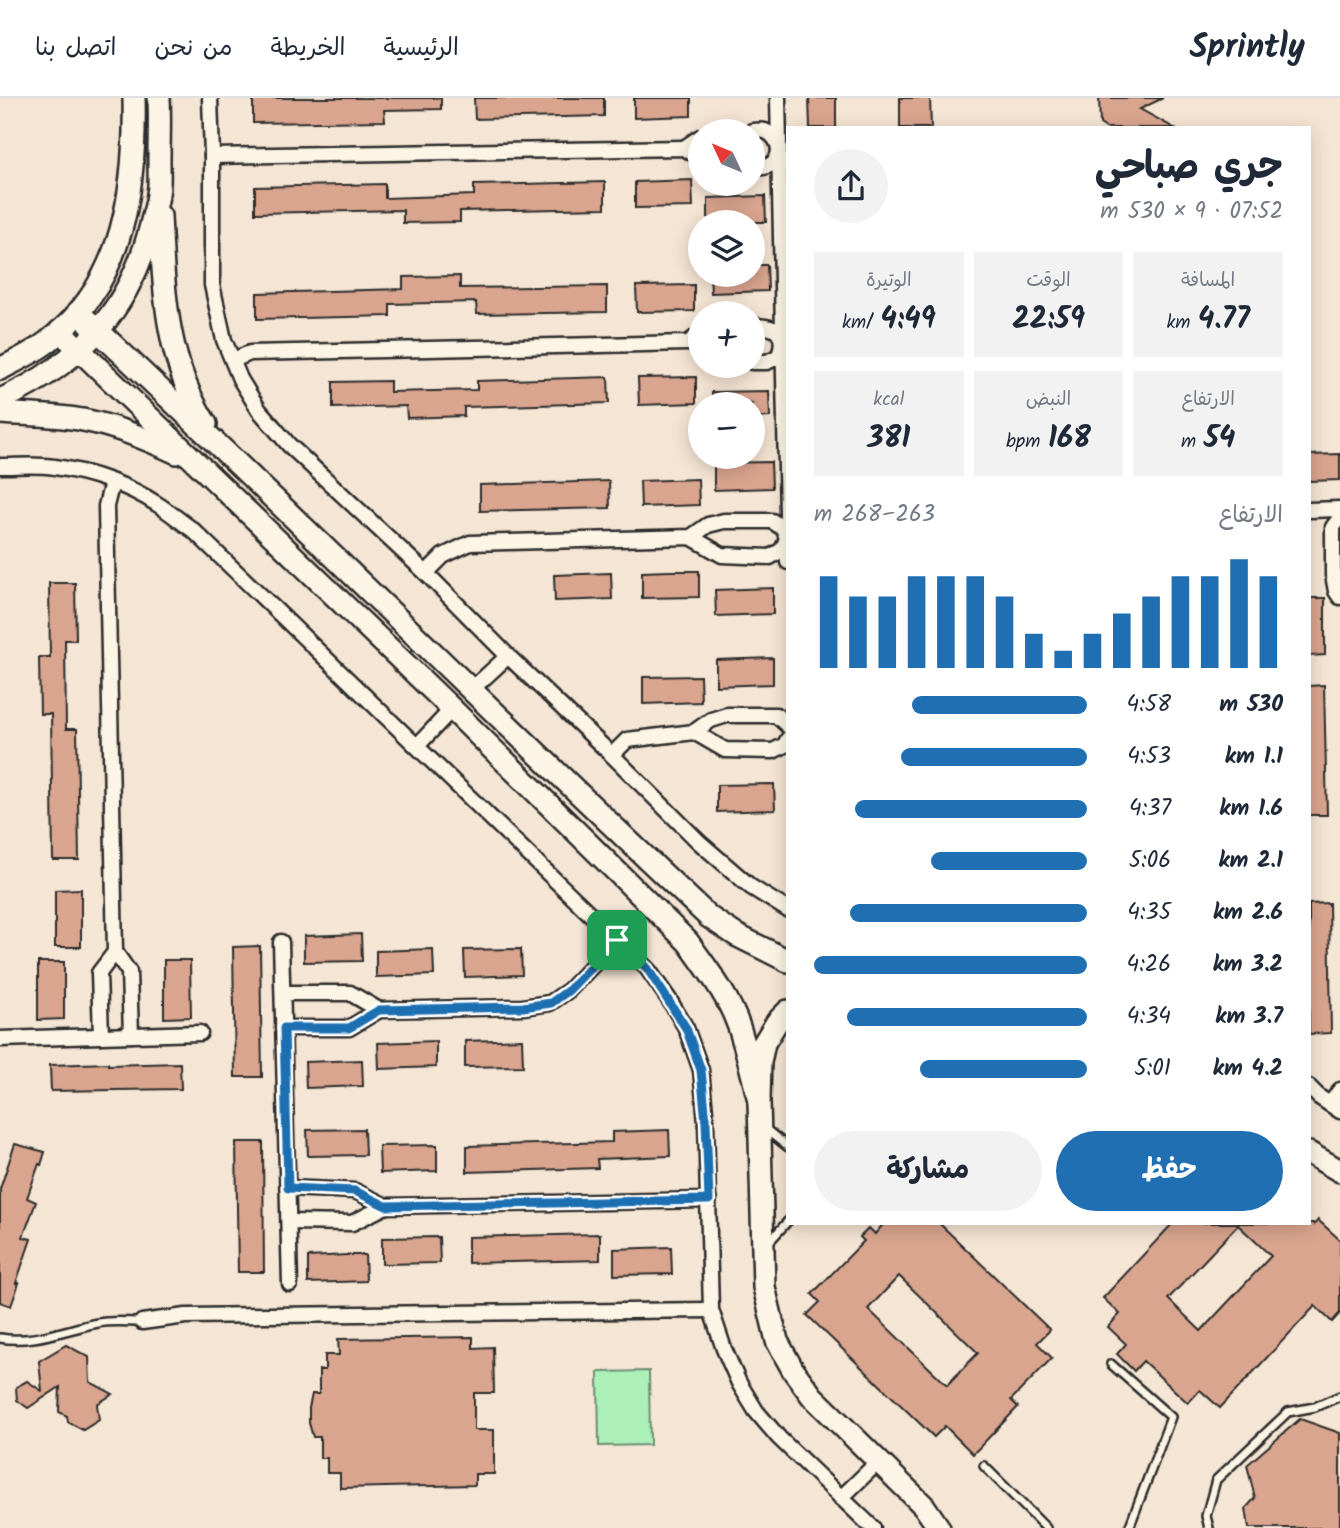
<!DOCTYPE html>
<html lang="ar">
<head>
<meta charset="utf-8">
<style>
	:root { --surface:#fff; --page:#f2f2f3; --text:#1f2937; --muted:#747a83; --line:#e0e1e3; --accent:#1f6fb2 }
	body { margin:0; font-family:Kalam,"Playpen Sans Arabic",sans-serif; background:var(--page); color:var(--text); direction:rtl; height:100vh; display:flex; flex-direction:column; font-size:26px; white-space:nowrap }
	* { box-sizing:border-box; margin:0 }
	p { font-size:23px; color:var(--muted) }
	.icon { flex:none; width:38px; height:38px; fill:none; stroke:currentColor; stroke-width:2; stroke-linecap:round; stroke-linejoin:round }
	.map { position:relative; flex:1; overflow:hidden; direction:ltr }
	.side { position:absolute; left:786px; top:28px; width:525px; height:1099px; display:flex; flex-direction:column; background:var(--surface); border-radius:0px; box-shadow:0 4px 18px #0003; direction:rtl }
	.side>* { flex:none }
	.needle { width:46px; rotate:314deg }
	.controls { position:absolute; left:688px; top:21px; display:grid; gap:14px }
	.controls a { display:grid; place-items:center; width:77px; height:77px; border-radius:50%; background:var(--surface); box-shadow:0 4px 18px #0003; font-size:35px }
	.pin { position:absolute; display:grid; place-items:center; width:60px; height:60px; color:#fff; margin:-30px; border-radius:14px; box-shadow:0 4px 10px #0006 }
	.round { display:grid; place-items:center; flex:none; width:74px; height:74px; border-radius:37px; background:var(--page) }
	.summary { display:flex; align-items:center; justify-content:space-between; height:119px; padding:0 28px }
	h1 { font-size:38px; font-weight:700; line-height:52px }
	.stats { display:grid; grid-template-columns:repeat(3,1fr); gap:10px; height:119px; padding:7px 28px }
	.stats div { display:grid; align-content:center; border-radius:0px; background:var(--page); text-align:center }
	.stats b { font-size:30px; font-weight:700 }
	.stats small { font-size:19px; font-weight:400 }
	.stats p { font-size:19px }
	.chart { height:196px; padding:14px 28px }
	.chart p { display:flex; justify-content:space-between }
	.chart svg { width:100%; height:126px; margin-top:7px; stroke:var(--accent); stroke-width:6 }
	.action { display:flex; gap:14px; margin-top:auto; padding:14px 28px }
	.action a { flex:1; height:80px; border-radius:42px; background:var(--accent); color:#fff; font-size:28px; font-weight:700; line-height:80px; text-align:center }
	.action a+a { background:var(--page); color:var(--text) }
	ul { padding:0 28px; list-style:none; font-size:23px }
	li { display:grid; grid-template-columns:112px 84px 1fr; align-items:center; height:52px }
	li i { height:18px; border-radius:9px; background:var(--accent) }
	header { display:flex; align-items:center; gap:42px; box-sizing:border-box; height:98px; padding:0 35px; background:var(--surface); border-bottom:2px solid var(--line) }
	header strong { font-size:33px }
	nav { display:flex; gap:38px; margin-inline-start:auto; font-size:24px }
	.map>svg:first-child { display:block }
	.green { fill:#acefb9; stroke:#6c8d72; stroke-width:2 }
	.building { fill:#daa58f; stroke:#2b2b2b; stroke-width:2; fill-rule:evenodd }
	.lines { fill:none; stroke-linecap:round; stroke-linejoin:round }
	.lane-casing { stroke:#2b2b2b; stroke-width:12 }
	.street-casing { stroke:#2b2b2b; stroke-width:19 }
	.secondary-casing { stroke:#2b2b2b; stroke-width:26 }
	.lane { stroke:#fcf5e5; stroke-width:7 }
	.street { stroke:#fcf5e5; stroke-width:14 }
	.secondary { stroke:#fcf5e5; stroke-width:21 }
	.route-casing { stroke:#fff; stroke-width:14 }
	.route { stroke:#1f6fb2; stroke-width:9 }
</style>
</head>
<body>
<header>
<strong>Sprintly</strong>
<nav><a>الرئيسية</a><a>الخريطة</a><a>من نحن</a><a>اتصل بنا</a></nav>
</header>
<div class="map">
<svg width="1340" height="1430" viewBox="0 0 1340 1430">
	<rect width="100%" height="100%" fill="#f5e5d4"/>
	<filter id="ink" filterUnits="userSpaceOnUse"><feTurbulence type="fractalNoise" baseFrequency=".0143" numOctaves="2"/><feDisplacementMap in="SourceGraphic" scale="14" xChannelSelector="R" yChannelSelector="G"/><feConvolveMatrix kernelMatrix="1 2 1 2 8 2 1 2 1" color-interpolation-filters="sRGB"/></filter>
	<g filter="url(#ink)">
		<polygon class="green" points="649,1273 650,1347 599,1348 598,1274"/>
		<g class="building">
			<polygon points="253,0 441,0 441,11 384,12 385,23 253,25"/>
			<polygon points="474,0 604,0 604,18 475,21"/>
			<polygon points="634,0 691,0 691,18 634,20"/>
			<polygon points="809,0 836,0 836,30 810,30"/>
			<polygon points="900,0 930,0 931,30 900,30"/>
			<polygon points="1099,0 1163,0 1140,11 1174,30 1106,30 1100,26"/>
			<polygon points="692,82 693,109 635,110 635,84"/>
			<polygon points="605,84 605,110 460,113 460,124 403,125 403,112 255,115 255,89 385,86 385,100 474,97 474,87"/>
			<polygon points="765,98 766,124 708,124 708,100"/>
			<polygon points="752,167 767,167 768,193 711,195 710,177 752,177"/>
			<polygon points="460,178 460,190 607,188 607,214 477,216 476,204 390,206 390,218 257,221 257,195 403,191 403,179"/>
			<polygon points="694,187 694,213 637,214 636,188"/>
			<polygon points="608,279 609,305 464,309 464,318 407,320 406,308 333,310 333,284 390,283 390,294 477,292 477,283"/>
			<polygon points="696,279 696,305 639,307 638,280"/>
			<polygon points="769,293 770,319 752,320 752,306 712,306 712,294"/>
			<polygon points="1340,356 1340,382 1309,383 1309,357"/>
			<polygon points="771,364 772,390 714,392 714,365"/>
			<polygon points="698,381 699,407 641,409 640,383"/>
			<polygon points="609,383 610,410 480,413 480,387"/>
			<polygon points="670,473 699,473 699,499 642,500 642,474"/>
			<polygon points="611,475 612,501 555,503 554,477"/>
			<polygon points="49,485 75,485 76,542 65,542 66,631 77,631 79,762 53,762 51,616 40,616 39,559 50,559"/>
			<polygon points="773,490 773,516 716,518 715,492"/>
			<polygon points="1309,500 1325,500 1325,557 1309,558"/>
			<polygon points="773,560 773,586 716,588 716,562"/>
			<polygon points="700,578 701,604 643,606 643,579"/>
			<polygon points="1324,587 1327,717 1309,717 1309,588"/>
			<polygon points="774,686 775,712 717,714 717,687"/>
			<polygon points="81,791 81,849 55,849 55,792"/>
			<polygon points="1329,805 1331,935 1309,936 1309,806"/>
			<polygon points="361,836 362,863 304,864 304,838"/>
			<polygon points="260,848 262,979 235,979 233,849"/>
			<polygon points="433,851 434,877 376,879 376,853"/>
			<polygon points="521,851 522,877 465,879 464,852"/>
			<polygon points="164,862 190,862 191,919 164,920"/>
			<polygon points="38,864 64,864 64,921 38,922"/>
			<polygon points="522,941 523,968 465,969 465,943"/>
			<polygon points="436,943 436,969 379,971 378,945"/>
			<polygon points="362,962 363,988 306,990 305,964"/>
			<polygon points="108,965 108,967 180,965 181,991 51,993 50,967"/>
			<polygon points="364,1031 365,1057 308,1058 307,1032"/>
			<polygon points="669,1032 670,1058 597,1061 598,1070 467,1074 467,1048 612,1044 612,1034"/>
			<polygon points="236,1044 263,1044 264,1174 238,1174"/>
			<polygon points="15,1046 45,1054 41,1067 39,1066 27,1100 36,1104 23,1139 31,1141 16,1185 19,1185 11,1208 0,1204 0,1091"/>
			<polygon points="437,1047 437,1073 380,1075 379,1048"/>
			<path d="M1318,1122L1340,1142V1215L1332,1224L1315,1208L1220,1310L1200,1292L1188,1305L1143,1263L1134,1273L1117,1256L1126,1246L1108,1229L1120,1216L1103,1200L1173,1125H1313L1314,1127ZM1238,1127L1271,1158L1201,1233L1168,1201Z"/>
			<path d="M884,1125H939L1050,1232L1037,1245L1052,1260L1011,1302L1018,1309L973,1356L945,1328L934,1339L807,1217L820,1204L812,1196L864,1143L860,1139L869,1130L875,1136ZM899,1178L978,1255L947,1287L868,1211Z"/>
			<polygon points="600,1136 600,1162 468,1165 468,1139"/>
			<polygon points="439,1139 440,1165 382,1166 382,1140"/>
			<polygon points="671,1149 672,1176 614,1177 614,1151"/>
			<polygon points="348,1157 365,1157 366,1183 308,1185 308,1159"/>
			<polygon points="473,1239 473,1250 493,1249 494,1295 474,1295 474,1332 494,1332 494,1376 475,1376 475,1387 340,1390 340,1375 327,1375 327,1360 320,1360 320,1339 313,1339 309,1325 309,1310 312,1296 319,1296 319,1272 325,1272 325,1257 339,1257 338,1241"/>
			<polygon points="66,1247 89,1259 90,1284 113,1296 97,1306 99,1322 83,1332 68,1324 67,1318 59,1314 60,1289 28,1310 17,1302 16,1289 27,1283 42,1293 39,1263"/>
			<polygon points="1300,1321 1340,1335 1340,1430 1249,1430 1246,1410 1255,1400 1247,1367"/>
		</g>
		<g class="lines">
			<defs>
				<g id="lane">
					<polyline points="764,1030 788,1049"/>
					<polyline points="768,1145 788,1123"/>
					<path d="M0,1240C33,1246 66,1231 98,1225C111,1222 128,1224 142,1224"/>
					<polyline points="1111,1266 1171,1319 1129,1430"/>
					<polyline points="984,1368 1046,1430"/>
					<polyline points="1209,1430 1206,1418 1216,1382 1288,1314 1315,1309 1340,1298"/>
				</g>
				<g id="street">
					<polyline points="210,0 212,58 212,187 224,242 240,281 259,312 289,347 426,475 508,558 612,657 699,744 751,789 788,812"/>
					<polyline points="778,0 788,464"/>
					<path d="M752,33C757,33 761,32 765,33C776,37 784,52 775,63C770,69 760,70 752,69"/>
					<polyline points="684,50 700,39"/>
					<polyline points="212,58 684,50 700,60"/>
					<path d="M752,228C776,228 787,233 779,258L767,264H752"/>
					<polyline points="233,262 250,255 688,245 700,236"/>
					<path d="M0,368C18,368 37,366 55,369C90,374 128,387 157,406C170,414 181,424 193,432L617,842L647,870L670,903L686,930L701,972L706,1024L711,1212L724,1251L739,1285L756,1313L779,1340L873,1430"/>
					<polyline points="112,384 106,408 115,854"/>
					<polyline points="1309,412 1340,411"/>
					<polyline points="1340,420 1333,429 1333,477 1336,493 1340,499"/>
					<polyline points="426,475 443,458 470,445 691,439 708,427 724,423 772,423 784,431 787,441 782,452 770,459 722,457 691,439"/>
					<polyline points="471,592 508,558"/>
					<polyline points="694,634 725,652 773,653 785,647 788,641"/>
					<polyline points="417,648 452,611"/>
					<polyline points="612,657 627,642 694,634 711,622 727,617 776,617 788,628"/>
					<polyline points="281,844 290,1186"/>
					<polyline points="283,895 350,895 379,912 349,930 283,930"/>
					<polyline points="379,912 523,909 550,905 569,892 617,842"/>
					<polyline points="101,938 99,875 115,854 129,874 131,937"/>
					<polyline points="0,941 200,935"/>
					<polyline points="1309,989 1319,999 1340,1013"/>
					<polyline points="1330,1006 1340,992"/>
					<polyline points="288,1090 355,1093 386,1108 352,1125 289,1124"/>
					<polyline points="386,1108 709,1102"/>
					<polyline points="142,1224 186,1218 711,1212"/>
					<polyline points="841,1400 879,1363"/>
				</g>
				<g id="secondary">
					<path d="M160,118C164,191 165,262 206,326"/>
					<path d="M78,214C291,413 496,620 709,819L736,837L788,863"/>
					<path d="M60,233L452,611L688,844C707,871 728,897 739,929C747,953 753,978 759,1003"/>
					<path d="M0,271C17,262 36,254 51,241C125,183 136,88 134,0"/>
					<path d="M0,302C79,266 130,213 151,127C153,117 157,107 158,96C160,86 159,75 159,64C159,43 160,21 159,0"/>
					<path d="M0,315C28,317 56,317 83,322C116,328 147,341 177,355"/>
					<polyline points="788,913 777,924 764,945 760,964 759,1003 764,1189 777,1243 793,1272 812,1298 924,1408 939,1430"/>
					<polyline points="1309,1055 1340,1073"/>
				</g>
			</defs>
			<use href="#lane" class="lane-casing"/>
			<use href="#street" class="street-casing"/>
			<use href="#secondary" class="secondary-casing"/>
			<use href="#lane" class="lane"/>
			<use href="#street" class="street"/>
			<use href="#secondary" class="secondary"/>
		</g>
	</g>
	<g class="lines" filter="url(#ink)">
		<defs>
			<polygon id="route" points="617,842 647,870 686,930 701,972 706,1024 709,1102 386,1108 355,1093 288,1090 284,930 349,930 379,912 523,909 551,905 569,892"/>
		</defs>
		<use href="#route" class="route-casing"/>
		<use href="#route" class="route"/>
	</g>
</svg>
<div class="controls">
<a><svg class="needle" viewBox="-14 -14 28 28"><path d="M0-13l5 13h-10z" fill="#e53935"/><path d="M0 13l5-13h-10z" fill="#747a83"/></svg></a>
<a><svg class="icon" aria-label="layers" viewBox="0 0 24 24"><path d="M12 4l9 5-9 5-9-5zM3 14l9 5 9-5"/></svg></a>
<a>+</a>
<a>−</a>
</div>
<div class="pin" style="left:617px;top:842px;background:#1e9e55"><svg class="icon" aria-label="arrive" viewBox="0 0 24 24"><path d="M6 21V4h12l-3 4 3 4H6"/></svg></div>
<section class="side">
<div class="summary"><div><h1>جري صباحي</h1><p>07:52 · 9 × 530 m</p></div><a class="round"><svg class="icon" aria-label="share" viewBox="0 0 24 24"><path d="M12 15V3M7 8l5-5 5 5M5 13v7h14v-7"/></svg></a></div>
<div class="stats">
<div><p>المسافة</p><b>4.77<small> km</small></b></div>
<div><p>الوقت</p><b>22:59</b></div>
<div><p>الوتيرة</p><b>4:49<small> /km</small></b></div>
</div>
<div class="stats">
<div><p>الارتفاع</p><b>54<small> m</small></b></div>
<div><p>النبض</p><b>168<small> bpm</small></b></div>
<div><p>kcal</p><b>381</b></div>
</div>
<div class="chart"><p><span>الارتفاع</span>263–268 m</p>
<svg viewBox="0 0 160 44" preserveAspectRatio="none"><path d="M5 44V12M15 44V19M25 44V19M35 44V12M45 44V12M55 44V12M65 44V19M75 44V32M85 44V38M95 44V32M105 44V25M115 44V19M125 44V12M135 44V12M145 44V6M155 44V12"/></svg>
</div>
<ul>
<li><b>530 m</b>4:58<i style="width:64%"></i></li>
<li><b>1.1 km</b>4:53<i style="width:68%"></i></li>
<li><b>1.6 km</b>4:37<i style="width:85%"></i></li>
<li><b>2.1 km</b>5:06<i style="width:57%"></i></li>
<li><b>2.6 km</b>4:35<i style="width:87%"></i></li>
<li><b>3.2 km</b>4:26<i style="width:100%"></i></li>
<li><b>3.7 km</b>4:34<i style="width:88%"></i></li>
<li><b>4.2 km</b>5:01<i style="width:61%"></i></li>
</ul>
<div class="action"><a>حفظ</a><a>مشاركة</a></div>
</section>
</div>
</body>
</html>
